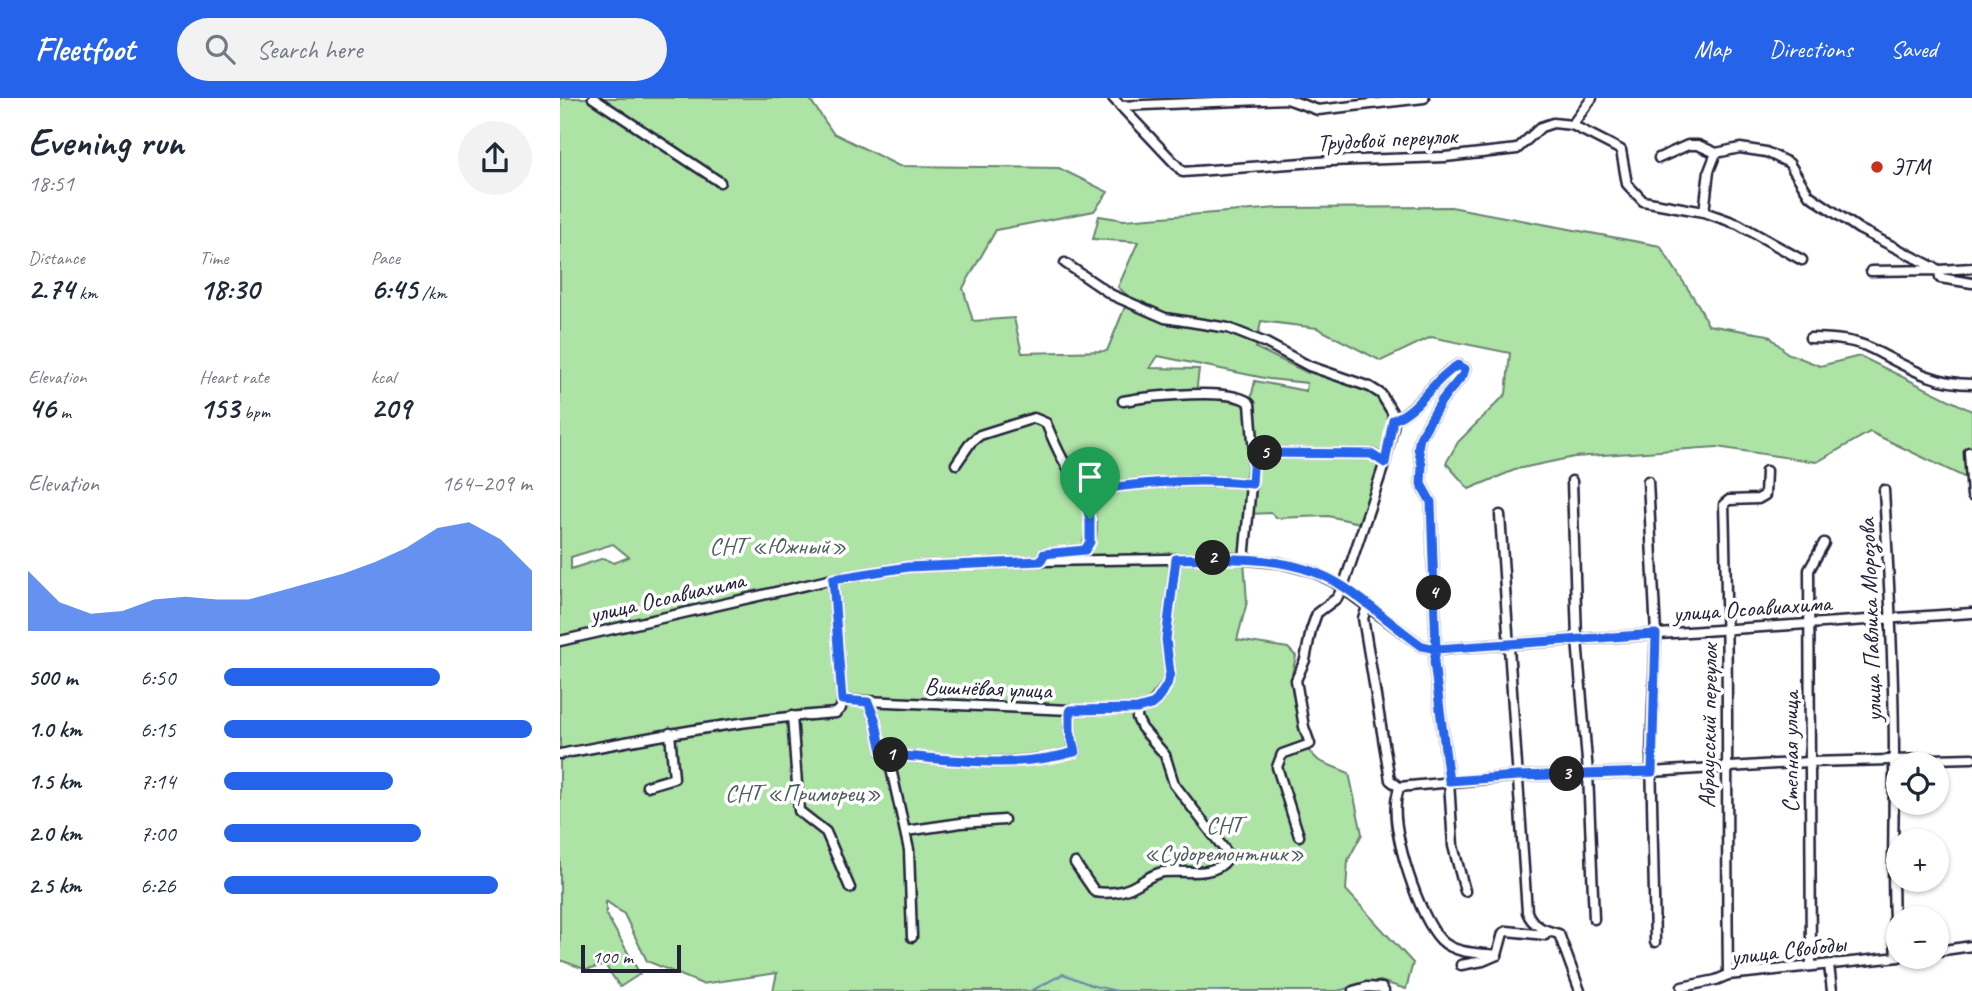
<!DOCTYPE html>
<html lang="en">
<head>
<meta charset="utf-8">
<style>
	:root { --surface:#fff; --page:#f2f2f3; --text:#1f2937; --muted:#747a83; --accent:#2563eb }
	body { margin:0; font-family:Caveat,sans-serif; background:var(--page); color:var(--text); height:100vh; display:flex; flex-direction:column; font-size:26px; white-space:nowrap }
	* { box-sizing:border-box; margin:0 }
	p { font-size:23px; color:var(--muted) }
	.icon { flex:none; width:38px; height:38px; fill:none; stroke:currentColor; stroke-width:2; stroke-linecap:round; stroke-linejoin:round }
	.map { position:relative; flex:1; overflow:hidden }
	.panel { display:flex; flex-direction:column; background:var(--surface); width:560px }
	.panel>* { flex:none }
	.tools { position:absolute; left:1326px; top:654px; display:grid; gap:14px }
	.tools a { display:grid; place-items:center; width:63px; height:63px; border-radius:50%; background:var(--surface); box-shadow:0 2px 5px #0004; font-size:35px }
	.scale { position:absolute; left:21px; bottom:18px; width:100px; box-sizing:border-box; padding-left:7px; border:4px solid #22223b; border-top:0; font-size:19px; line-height:24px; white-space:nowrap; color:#22223b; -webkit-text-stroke:5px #fff; paint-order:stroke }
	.pin { position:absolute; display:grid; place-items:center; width:60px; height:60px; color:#fff; margin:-72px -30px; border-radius:50% 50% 50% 0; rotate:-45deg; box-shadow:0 0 7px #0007 }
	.pin .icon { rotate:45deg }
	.km { position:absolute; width:35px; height:35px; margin:-18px; border-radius:50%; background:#222; color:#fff; font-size:19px; line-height:35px; text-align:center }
	.round { display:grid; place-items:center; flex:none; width:74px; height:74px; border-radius:37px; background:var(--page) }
	.head { display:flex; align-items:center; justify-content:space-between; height:119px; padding:0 28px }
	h1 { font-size:38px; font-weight:700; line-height:52px }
	.figures { display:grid; grid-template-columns:repeat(3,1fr); gap:10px; height:119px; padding:7px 28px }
	.figures div { display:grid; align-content:center }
	.figures b { font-size:30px; font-weight:700 }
	.figures small { font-size:19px; font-weight:400 }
	.figures p { font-size:19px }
	.chart { height:196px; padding:14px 28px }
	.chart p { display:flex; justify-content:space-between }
	.chart svg { width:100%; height:126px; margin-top:7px; fill:var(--accent); opacity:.7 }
	ul { padding:0 28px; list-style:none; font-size:23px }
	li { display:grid; grid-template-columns:112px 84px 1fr; align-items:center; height:52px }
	li i { height:18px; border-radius:9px; background:var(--accent) }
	header { display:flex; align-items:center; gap:42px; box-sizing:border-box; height:98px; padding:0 35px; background:var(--accent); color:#fff }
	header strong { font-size:33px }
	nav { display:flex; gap:38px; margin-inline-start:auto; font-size:24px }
	.search { width:490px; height:63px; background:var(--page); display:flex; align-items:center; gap:18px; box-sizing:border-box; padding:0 24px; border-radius:38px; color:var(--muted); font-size:26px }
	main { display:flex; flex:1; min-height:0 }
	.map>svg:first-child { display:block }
	.green { fill:#ade3a5; stroke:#688270; stroke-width:2; fill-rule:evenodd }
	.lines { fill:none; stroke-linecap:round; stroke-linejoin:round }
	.stream { stroke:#6a8aac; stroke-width:2 }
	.minor-casing { stroke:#22223b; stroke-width:13 }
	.minor { stroke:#fff; stroke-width:8 }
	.route-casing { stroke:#fff; stroke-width:14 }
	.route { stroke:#2563eb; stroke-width:9 }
	.poi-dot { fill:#c8321e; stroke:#fff; stroke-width:2.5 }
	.labels { text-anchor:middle; stroke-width:7; stroke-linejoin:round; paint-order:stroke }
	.street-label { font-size:24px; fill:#22223b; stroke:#fff }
	.poi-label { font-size:24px; fill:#22223b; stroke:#fff; text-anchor:start }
	.park-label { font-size:24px; fill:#4c5c5b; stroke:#fff }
</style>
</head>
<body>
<header>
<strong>Fleetfoot</strong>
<div class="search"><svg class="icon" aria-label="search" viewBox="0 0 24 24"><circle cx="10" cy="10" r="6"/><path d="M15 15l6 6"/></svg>Search here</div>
<nav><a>Map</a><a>Directions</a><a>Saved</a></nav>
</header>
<main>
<section class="panel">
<div class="head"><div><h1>Evening run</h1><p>18:51</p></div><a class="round"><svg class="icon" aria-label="share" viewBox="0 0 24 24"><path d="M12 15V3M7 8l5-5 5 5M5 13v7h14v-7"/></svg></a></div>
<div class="figures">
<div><p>Distance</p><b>2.74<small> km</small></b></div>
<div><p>Time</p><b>18:30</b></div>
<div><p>Pace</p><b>6:45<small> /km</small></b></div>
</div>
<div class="figures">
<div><p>Elevation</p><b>46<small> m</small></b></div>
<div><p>Heart rate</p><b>153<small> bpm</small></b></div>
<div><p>kcal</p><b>209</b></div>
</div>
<div class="chart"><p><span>Elevation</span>164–209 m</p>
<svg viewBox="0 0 160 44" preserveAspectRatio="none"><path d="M0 44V23L10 34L20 38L30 37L40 33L50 32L60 33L70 33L80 30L90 27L100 24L110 20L120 15L130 8L140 6L150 12L160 23V44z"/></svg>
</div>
<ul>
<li><b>500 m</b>6:50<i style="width:70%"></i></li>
<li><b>1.0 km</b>6:15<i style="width:100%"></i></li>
<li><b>1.5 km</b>7:14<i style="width:55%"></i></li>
<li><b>2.0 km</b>7:00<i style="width:64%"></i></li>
<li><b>2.5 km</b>6:26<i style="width:89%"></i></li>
</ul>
</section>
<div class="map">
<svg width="1412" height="893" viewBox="0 0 1412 893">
	<rect width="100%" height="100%" fill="#fff"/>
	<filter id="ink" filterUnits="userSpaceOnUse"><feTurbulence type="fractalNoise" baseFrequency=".0143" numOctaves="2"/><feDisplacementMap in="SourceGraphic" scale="14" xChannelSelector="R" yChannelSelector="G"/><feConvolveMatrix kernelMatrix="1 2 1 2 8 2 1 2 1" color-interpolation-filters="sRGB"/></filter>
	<g filter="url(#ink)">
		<path class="green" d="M0,0H249L273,35L339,68L499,70L548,94L534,113L436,132L403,190L413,223L454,220L462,255L547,253L569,199L558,189L578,144L533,141L539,118L564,122L718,110L891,109L1100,148L1139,208L1148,227L1208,237L1227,255L1260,268L1300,258L1412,313V383L1310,334L1257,364L1157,349L1014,359L957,371L909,391L886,365L898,344L946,296L950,255L871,239L821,263L757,230L701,223L696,250L748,275L749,268L821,296L834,325L804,426L768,418L716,420L711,415L689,416L684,462L687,504L677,542L728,550L736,558L732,576L745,649L759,663L789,675L802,736L788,762L786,792L853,865L846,891L820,883L777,893H213L217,875L142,886L87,863L64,816L46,803V816L80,876L60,889L45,867L27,872L0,862ZM598,258L709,281L747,285L746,293L695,283L691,300L687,301L636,296L639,271L590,270ZM53,446L69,459L54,465L44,460L11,471V459Z"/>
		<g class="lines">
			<g class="stream">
				<polyline points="471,893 503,876 534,888 557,893"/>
				<polyline points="650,893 660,893"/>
			</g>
			<defs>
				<g id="minor">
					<polyline points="33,0 160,84"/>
					<polyline points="553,0 623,74 770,63 885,59 957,51 981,29 993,25 1012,27 1061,52 1067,86 1083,103 1144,114 1178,126 1242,162"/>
					<polyline points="560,8 727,1 758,12 864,0"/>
					<polyline points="1012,27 1032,0"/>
					<polyline points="1099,60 1128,47 1138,47 1156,55 1180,50 1206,54 1229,65 1249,97 1299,131 1379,172 1412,170"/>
					<polyline points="1144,114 1149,73 1156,55"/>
					<polyline points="505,165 552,197 605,220 668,230 706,245 749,268 810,289 821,296 832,314 834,325 825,364 783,489 777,500 757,515 751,532 745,562 736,582 744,629 750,646 722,656 717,669 739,738"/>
					<polyline points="1311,173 1379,172 1380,180 1412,185"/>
					<path d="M1250,240C1269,240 1293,241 1310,250C1344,267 1372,286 1412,286"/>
					<path d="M563,303C585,299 677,288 690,306L694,355L684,462"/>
					<path d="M833,322C861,310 873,281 898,267L905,271L903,277L882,302L860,340L858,350L862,367L861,386L871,404L876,551L874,564L889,683L893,748L905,793"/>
					<polyline points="1409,354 1412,398"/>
					<polyline points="694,355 812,356 825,364"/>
					<path d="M396,366L411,344L420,337L474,320L486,325C491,337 496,349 502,360C517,386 543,423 525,452L484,456L481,463"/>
					<polyline points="1012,383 1017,541 1028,675 1034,821"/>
					<polyline points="1088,383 1096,536 1091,657 1095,844"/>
					<path d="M1324,392C1329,482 1334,573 1334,663C1334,729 1331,794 1336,859"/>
					<path d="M523,394C578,385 636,379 692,386"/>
					<path d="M940,417L967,814C973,829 984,832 999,836L1020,893"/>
					<polyline points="808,507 803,520 830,682 839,689 958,678 1092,674 1249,664 1412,660"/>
					<polyline points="0,543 273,481 348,469 481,463 669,460 720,465 751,473 774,484 862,548 876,551 1412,515"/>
					<polyline points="282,602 510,612 577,611 591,607 607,587 610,575 606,541 616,461"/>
					<polyline points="308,604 315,621 322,653 328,657 349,752 352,839"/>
					<polyline points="232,618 239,713 266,734 290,790"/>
					<path d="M0,656C92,639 183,621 276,615L281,610L282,602L273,481"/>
					<path d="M328,657C393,662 451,671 515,654L510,633V612"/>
					<polyline points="87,688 114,680 110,635"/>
					<path d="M839,689C838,695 836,700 836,705C832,736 859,819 881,842C895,856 919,855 937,857"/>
					<polyline points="346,733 401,725 444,722"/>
					<path d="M515,765L535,794C549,796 565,794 578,786C587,781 592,776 603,774C622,772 655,780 667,761L665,752L614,686L605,657L582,630L577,620V611"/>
					<polyline points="1377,853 1412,848"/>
					<polyline points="901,867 923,863 937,857 943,835 947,833 985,837 987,833"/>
					<polyline points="1269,867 1272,893"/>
					<polyline points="1251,868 1249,472 1264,445"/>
					<path d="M1168,877C1166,720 1169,563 1164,406L1169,402L1198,401L1205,397L1206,373"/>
					<polyline points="1122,889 1156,882 1168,877 1339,859"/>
					<polyline points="793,893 807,889 822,890 824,893"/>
				</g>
			</defs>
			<use href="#minor" class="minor-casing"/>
			<use href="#minor" class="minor"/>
		</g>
	</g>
	<g class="lines" filter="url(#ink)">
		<defs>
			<path id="route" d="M530,421V444L525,452L484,456L481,463L348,469L273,481L282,602L308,604L315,621L322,653L328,657C395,661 448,672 515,654L510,633V612L577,611L591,607L597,602L607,587L610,575L606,541L616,461C672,460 736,457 784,489C811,507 835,529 862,548L876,551L874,564L889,683L958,678L1092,674L1096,536L876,551L871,404L861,386L862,367L858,350L860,340L882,302L903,277L905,271L898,267C873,281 861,311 833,322L825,365L811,356L694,355L692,386C636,379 578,385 523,394L530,421"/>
		</defs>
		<use href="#route" class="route-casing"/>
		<use href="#route" class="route"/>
	</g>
	<circle class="poi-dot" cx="1317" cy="69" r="7"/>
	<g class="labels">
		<g class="street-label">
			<text transform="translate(827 41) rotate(-3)" y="8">Трудовой переулок</text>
			<text transform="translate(107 499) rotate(-13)" y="8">улица Осоавиахима</text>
			<text transform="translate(1192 510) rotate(-4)" y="8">улица Осоавиахима</text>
			<text transform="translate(1310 522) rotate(-92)" y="8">улица Павлика Морозова</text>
			<text transform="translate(428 590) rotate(2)" y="8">Вишнёвая улица</text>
			<text transform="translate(1148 628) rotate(-89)" y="8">Абраусский переулок</text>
			<text transform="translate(1230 654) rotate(-90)" y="8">Степная улица</text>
			<text transform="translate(1228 852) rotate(-7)" y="8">улица Свободы</text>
		</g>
		<g class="poi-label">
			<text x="1331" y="77">ЭТМ</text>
		</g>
		<g class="park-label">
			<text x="218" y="456">СНТ «Южный»</text>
			<text x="243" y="703">СНТ «Приморец»</text>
			<text x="664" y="735">СНТ<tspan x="664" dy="28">«Судоремонтник»</tspan></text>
		</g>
	</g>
</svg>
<div class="tools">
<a><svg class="icon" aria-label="locate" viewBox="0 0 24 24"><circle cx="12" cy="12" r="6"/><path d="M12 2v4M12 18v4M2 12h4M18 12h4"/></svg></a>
<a>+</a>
<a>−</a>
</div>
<div class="scale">100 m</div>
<div class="pin" style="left:530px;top:421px;background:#1e9e55"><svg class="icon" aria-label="arrive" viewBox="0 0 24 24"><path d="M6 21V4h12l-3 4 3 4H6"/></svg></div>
<b class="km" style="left:331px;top:657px">1</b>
<b class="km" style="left:653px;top:460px">2</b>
<b class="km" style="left:1007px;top:676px">3</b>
<b class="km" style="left:874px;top:495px">4</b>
<b class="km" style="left:705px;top:355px">5</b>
</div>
</main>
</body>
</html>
